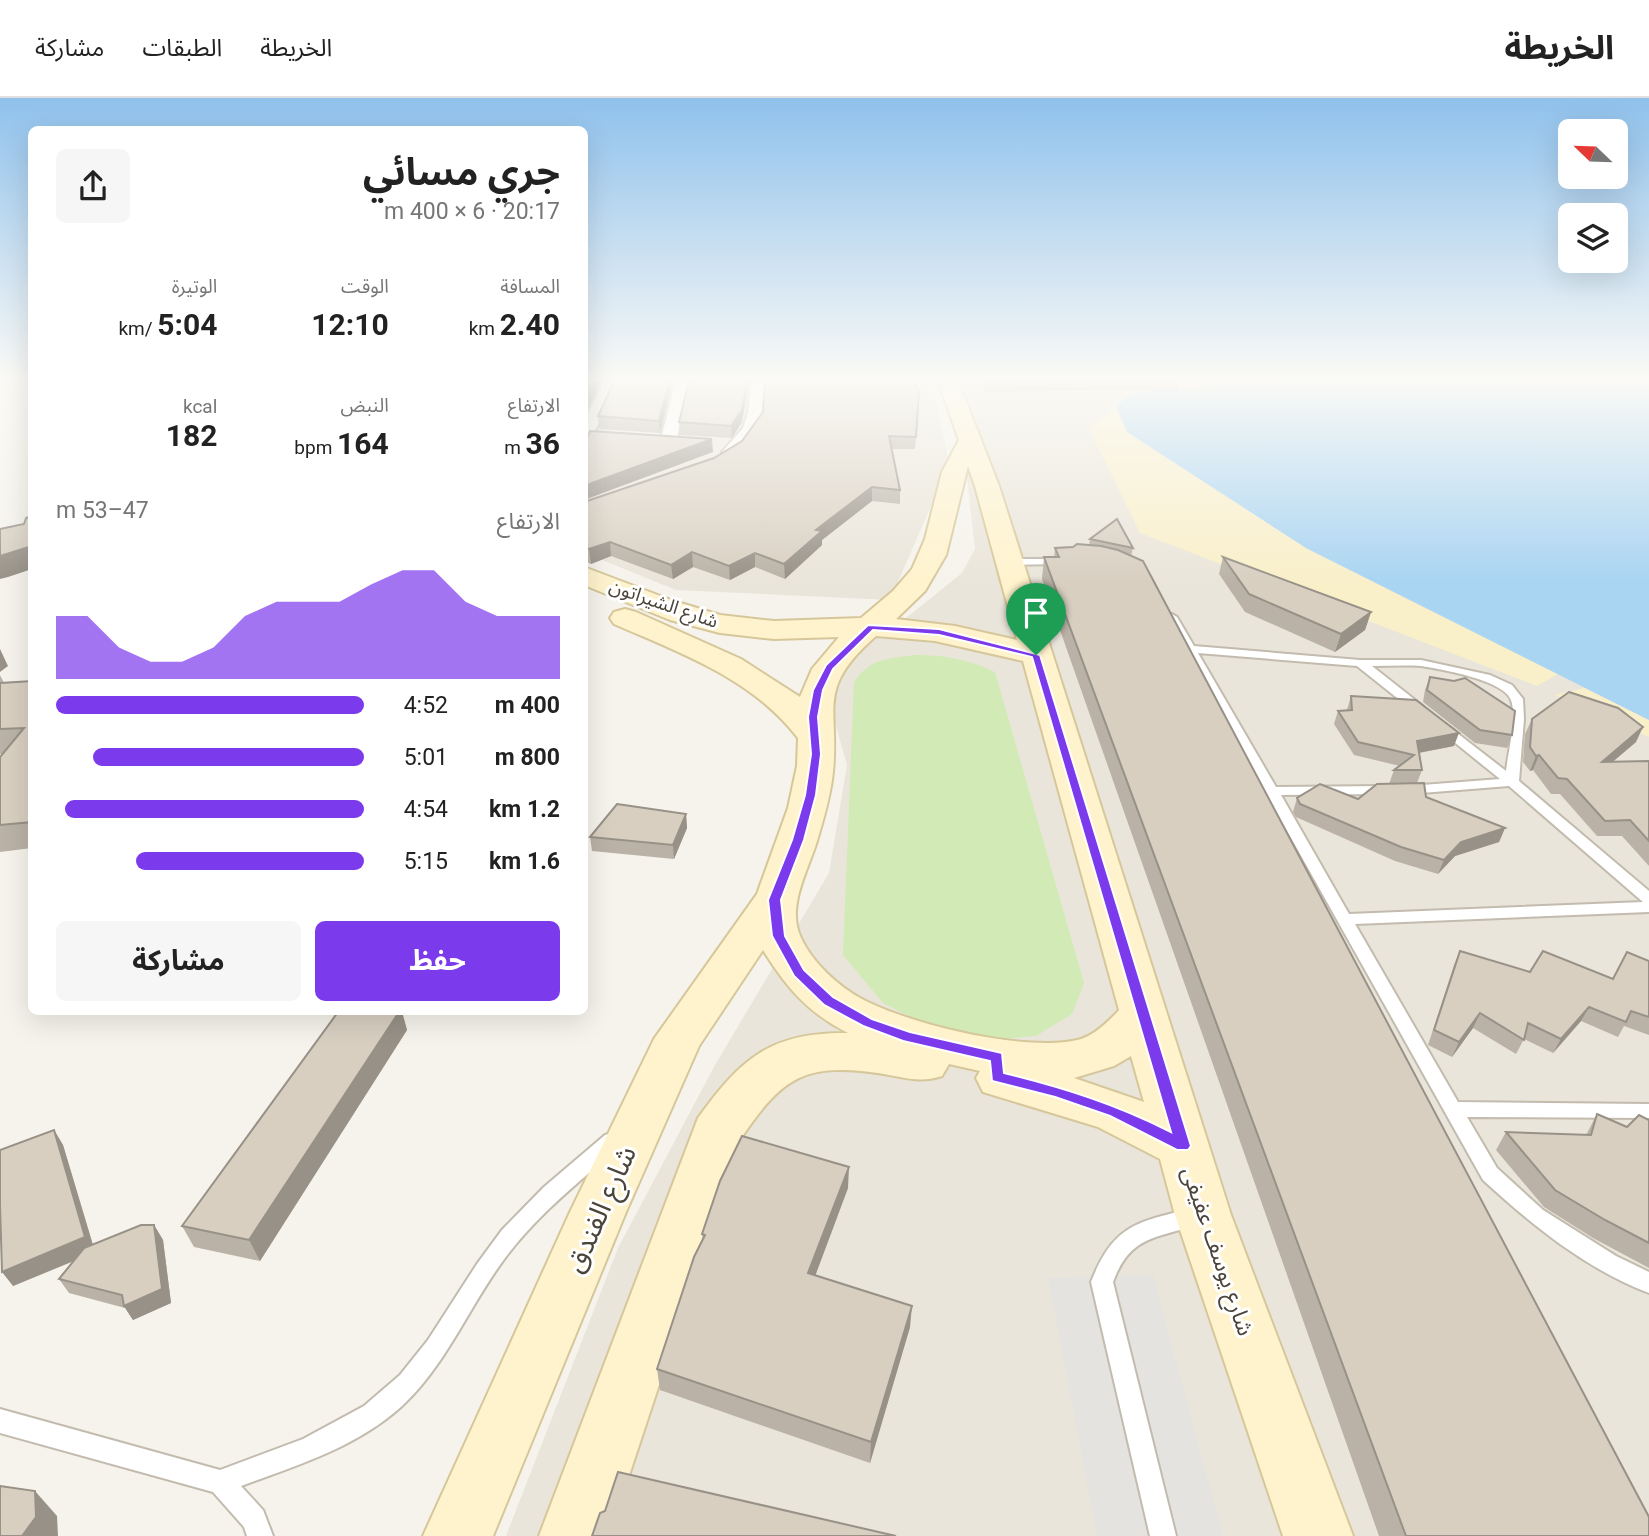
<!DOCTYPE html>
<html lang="ar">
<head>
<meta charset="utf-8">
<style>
	:root { --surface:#fff; --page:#f6f6f6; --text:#222; --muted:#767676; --line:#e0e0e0; --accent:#7c3aed }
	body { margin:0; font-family:Roboto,"Noto Sans Arabic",sans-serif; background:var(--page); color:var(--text); direction:rtl; height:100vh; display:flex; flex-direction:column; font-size:26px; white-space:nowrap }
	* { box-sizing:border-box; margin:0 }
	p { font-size:23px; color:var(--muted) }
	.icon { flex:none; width:38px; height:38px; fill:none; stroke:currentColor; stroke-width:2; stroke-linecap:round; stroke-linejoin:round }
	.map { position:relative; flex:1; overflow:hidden; direction:ltr }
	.side { position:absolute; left:28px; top:28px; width:560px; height:889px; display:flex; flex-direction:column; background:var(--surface); border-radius:10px; box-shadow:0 7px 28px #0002; direction:rtl }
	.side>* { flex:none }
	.needle { width:46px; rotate:293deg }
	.tools { position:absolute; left:1558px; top:21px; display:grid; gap:14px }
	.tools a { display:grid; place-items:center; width:70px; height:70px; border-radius:10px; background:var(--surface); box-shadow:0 7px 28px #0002; font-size:35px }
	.pin { position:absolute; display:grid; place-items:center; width:60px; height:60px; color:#fff; margin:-72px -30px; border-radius:50% 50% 50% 0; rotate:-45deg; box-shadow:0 0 7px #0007 }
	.pin .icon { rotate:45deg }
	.round { display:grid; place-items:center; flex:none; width:74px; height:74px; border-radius:10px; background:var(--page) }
	.headline { display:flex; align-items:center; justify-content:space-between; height:119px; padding:0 28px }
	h1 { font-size:38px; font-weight:700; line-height:52px }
	.figures { display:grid; grid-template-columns:repeat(3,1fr); gap:10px; height:119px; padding:7px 28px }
	.figures div { display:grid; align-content:center }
	.figures b { font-size:30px; font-weight:700 }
	.figures small { font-size:19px; font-weight:400 }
	.figures p { font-size:19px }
	.chart { height:196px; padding:14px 28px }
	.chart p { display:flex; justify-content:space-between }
	.chart svg { width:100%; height:126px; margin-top:7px; fill:var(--accent); opacity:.7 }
	.button { display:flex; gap:14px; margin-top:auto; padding:14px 28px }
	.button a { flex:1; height:80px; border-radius:10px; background:var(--accent); color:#fff; font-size:28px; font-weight:700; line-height:80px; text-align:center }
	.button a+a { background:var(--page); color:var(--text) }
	ul { padding:0 28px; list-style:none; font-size:23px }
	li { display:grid; grid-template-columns:112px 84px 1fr; align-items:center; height:52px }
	li i { height:18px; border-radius:9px; background:var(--accent) }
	header { display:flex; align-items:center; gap:42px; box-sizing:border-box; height:98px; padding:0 35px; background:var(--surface); border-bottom:2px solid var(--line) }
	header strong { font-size:33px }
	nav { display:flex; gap:38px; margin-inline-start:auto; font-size:24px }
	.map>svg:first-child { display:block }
	.residential { fill:#eae5da }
	.green { fill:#d2eab5 }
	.sand { fill:#f9efc9 }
	.parking { fill:#e5e3e0 }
	.water { fill:#a9d4f2 }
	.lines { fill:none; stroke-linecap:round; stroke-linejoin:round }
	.lane-casing { stroke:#c2bbae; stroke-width:4 }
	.street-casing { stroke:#c2bbae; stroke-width:4 }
	.secondary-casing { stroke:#d6c79b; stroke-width:4 }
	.lane { fill:#fff; fill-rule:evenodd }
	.street { fill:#fff; fill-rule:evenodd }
	.secondary { fill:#fff3cd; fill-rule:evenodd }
	.wall { fill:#bab2a6 }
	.shaded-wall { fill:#979187 }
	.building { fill:#d8cfc1; stroke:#979187; stroke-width:2 }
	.route { fill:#7c3aed; stroke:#fff; stroke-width:2; fill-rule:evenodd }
	.labels { text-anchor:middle; stroke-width:6; stroke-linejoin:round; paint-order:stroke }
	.far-street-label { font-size:19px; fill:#4b4439; stroke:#fff }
	.street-label { font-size:23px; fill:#4b4439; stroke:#fff }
	.near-street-label { font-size:28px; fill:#4b4439; stroke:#fff }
</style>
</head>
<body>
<header>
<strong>الخريطة</strong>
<nav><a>الخريطة</a><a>الطبقات</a><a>مشاركة</a></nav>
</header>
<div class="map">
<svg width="1649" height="1438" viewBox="0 0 1649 1438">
	<rect width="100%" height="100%" fill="#f6f3ec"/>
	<g class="residential">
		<polygon points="584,283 933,283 949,367 890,502 676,492 585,455"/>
		<polygon points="943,283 1202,283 1205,287 1200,291 1140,294 1131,300 1127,341 1306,449 1649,610 1649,1438 506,1438 618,1150 715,967 829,775 847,667 826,593 853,554 906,520 962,475 975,451 964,354"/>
	</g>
	<path class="green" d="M914,557C945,557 967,561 995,574L1084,885L1072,916L1036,938L1001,941L962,936L921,924L883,905L843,857L854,584C871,560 886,561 914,557Z"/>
	<g class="sand">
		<polygon points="1116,308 1127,334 1306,450 1558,576 1537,588 1140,435 1089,331"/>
		<polygon points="1584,590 1649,622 1649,639 1555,597"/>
	</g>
	<polygon class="parking" points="1153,1177 1223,1438 1097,1438 1048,1180"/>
	<path class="water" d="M1202,283H1649V622L1306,450L1127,334L1116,308C1138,287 1171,291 1200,291L1205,287Z"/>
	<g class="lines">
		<defs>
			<g id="lane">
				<polygon points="1060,461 1064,462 1064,466 1009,467 1004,464 1009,461"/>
				<path d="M1172,516L1177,519L1194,548L1360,562H1421L1490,577L1512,587L1523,601L1524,621L1519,683L1649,793V814L1355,826L1458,1004L1649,1006V1020L1467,1019L1497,1070L1543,1112L1616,1158L1649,1174V1195C1586,1171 1532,1127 1483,1082L1167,519ZM1198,555L1357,568L1416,615L1420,616L1426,612L1424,609L1372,568C1388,568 1405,567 1421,568C1440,571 1504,582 1511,602C1517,619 1508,655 1506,673L1448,628L1444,627L1438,631L1500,681L1409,688L1402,692L1409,696L1509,688L1643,804L1349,816L1281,697L1385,696L1392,692L1385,688L1276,689Z"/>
				<path d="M612,1035L619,1037L622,1043L619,1049C579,1084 537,1117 505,1160C469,1208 447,1266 402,1308C357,1349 296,1368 241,1388L263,1412L273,1438H247L244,1429L213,1394L0,1335V1311L220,1372L303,1341L364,1308L400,1277L428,1242L477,1166L502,1132L544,1089L605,1037Z"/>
				<path d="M1194,1110L1201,1113L1204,1119L1201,1125C1159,1141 1131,1135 1113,1184L1176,1438H1150L1091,1184C1114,1126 1137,1124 1194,1110Z"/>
			</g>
			<g id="street">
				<polygon points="604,283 618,283 593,337 584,342 584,322"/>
				<polygon points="676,283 690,283 676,344 668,349 660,344"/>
				<path d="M751,283H765C763,315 760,335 736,357H724L722,354L743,330L748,314Z"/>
			</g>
			<path id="secondary" d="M938,283H958L999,388L1231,1117L1353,1438H1283L1175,1117L1160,1061L1098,1029L983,994L976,980L980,973L949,966L942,978C921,985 906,980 884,976C806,964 783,977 740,1042L609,1438H539L698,1020C741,960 771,934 848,935C808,915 786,889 763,852L699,948L626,1114L493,1438H423L570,1114L654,941L757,796L788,710L797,668L798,640C753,581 681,555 614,526L610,520L614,514L625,511L636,514L741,561L800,599L812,571L839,539L774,541L720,535L670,522L584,487V469L671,502L720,517L774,523L861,520L893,493L912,471L925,441L942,374L959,342ZM968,368L975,388L1017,542L955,528L896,521L925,493L946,457ZM876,538L935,543L1023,563L1119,912C1109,923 1096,936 1081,941C1030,956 907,926 860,900C837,887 813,865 801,840C786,809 808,773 817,743C823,723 829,703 832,682C842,611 812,594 876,538ZM1131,958L1144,1004L1074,980L1114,968Z"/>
		</defs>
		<use href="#lane" class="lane-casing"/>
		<use href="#street" class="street-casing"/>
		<use href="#secondary" class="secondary-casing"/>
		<use href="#lane" class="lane"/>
		<use href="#street" class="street"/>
		<use href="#secondary" class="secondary"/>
	</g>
	<g class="wall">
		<polygon points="584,283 601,283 587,311 584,311"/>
		<polygon points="673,283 660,335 599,331 598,318"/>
		<polygon points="689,283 749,283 742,324 732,340 680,337 679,324"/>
		<polygon points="979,283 1179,283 1177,291 985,294"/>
		<polygon points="919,293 915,351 892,351 900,392 900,406 872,403 822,442 822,447 785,481 755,469 730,482 693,469 673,481 611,458 591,466 584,463 584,404 714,360 742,343 763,314"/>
		<polygon points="1090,441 1133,450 1131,458 1649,1438 1379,1438 1042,481 1044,459 1054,459 1055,450 1089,447"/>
		<polygon points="1223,459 1371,514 1365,532 1335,554 1245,514 1219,476"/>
		<polygon points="0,577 4,585 32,583 32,750 0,754 0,659 3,656 0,656"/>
		<polygon points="1430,579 1512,637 1507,650 1475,645 1423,604 1425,592"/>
		<polygon points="1351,598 1454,648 1419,655 1422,672 1417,685 1426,699 1505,730 1499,744 1455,758 1438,776 1395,763 1296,719 1293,714 1297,700 1358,701 1389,686 1394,672 1400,668 1354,657 1334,626 1338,613 1347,612"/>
		<polygon points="1532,621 1636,644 1613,663 1649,663 1649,768 1622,738 1597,738 1560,696 1551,696 1533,672 1530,673 1523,664 1525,636"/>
		<polygon points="686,716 687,730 674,761 592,753 590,739"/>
		<polygon points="1460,853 1530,874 1612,881 1627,854 1649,863 1649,937 1624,928 1618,939 1581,923 1553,955 1524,941 1516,956 1473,930 1452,959 1428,947 1454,867"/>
		<polygon points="338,914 402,914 407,932 260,1163 194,1149 182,1128"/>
		<polygon points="1597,1016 1627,1029 1649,1022 1649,1170 1593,1140 1544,1109 1496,1052 1506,1034 1586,1037"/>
		<polygon points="54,1032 63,1047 93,1147 154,1127 163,1142 171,1205 133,1222 125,1210 69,1195 59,1181 74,1163 13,1188"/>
		<polygon points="848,1090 815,1178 910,1229 870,1365 660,1292 657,1271 703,1142 702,1136"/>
	</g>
	<g class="shaded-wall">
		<polygon points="594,283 601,283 587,311 585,299"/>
		<polygon points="669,283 673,283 660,335 659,323"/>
		<polygon points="747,283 749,283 742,324 732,340 731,328"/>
		<polygon points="712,341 713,354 584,402 584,388"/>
		<polygon points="872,389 872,403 822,442 822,447 785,481 784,466 816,432"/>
		<polygon points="610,444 611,458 591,466 589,451"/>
		<polygon points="32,448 32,471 8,479 0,481 0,458"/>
		<polygon points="692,454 693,469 673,481 671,467"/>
		<polygon points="755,455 755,469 730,482 729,468"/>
		<polygon points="1371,514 1365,532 1335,554 1341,536"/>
		<polygon points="0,551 8,568 0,574"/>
		<polygon points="1643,629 1636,644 1595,679 1602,664"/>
		<polygon points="1459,635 1454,648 1412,656 1417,643"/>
		<polygon points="1539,657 1533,672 1530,673 1536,658"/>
		<polygon points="686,716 687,730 674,761 673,747"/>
		<polygon points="1505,730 1499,744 1455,758 1438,776 1444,762 1461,744"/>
		<polygon points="1589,909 1581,923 1553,955 1561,941"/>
		<polygon points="399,914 402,914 407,932 260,1163 249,1142"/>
		<polygon points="1480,915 1473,930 1452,959 1459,944"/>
		<polygon points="54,1032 63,1047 95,1154 13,1188 2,1174"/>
		<polygon points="849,1069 848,1090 808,1197 808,1175"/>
		<polygon points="154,1127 163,1142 171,1205 133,1222 124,1208"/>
		<polygon points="912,1208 910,1229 870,1365 871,1344"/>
		<polygon points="35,1393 57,1418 58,1438 22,1438"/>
	</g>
	<g class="building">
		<polygon points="584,283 594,283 585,299 584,299"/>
		<polygon points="614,283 669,283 659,323 598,318"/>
		<polygon points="689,283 747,283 742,312 731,328 679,324"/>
		<polygon points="765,283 913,283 919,293 916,339 889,338 900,392 872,389 816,432 822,433 784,466 755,455 729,468 692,454 671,467 610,444 589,451 584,449 584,404 714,360 742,343 763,314"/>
		<polygon points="984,283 1152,283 986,285"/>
		<polygon points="590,333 712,341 584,388 584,346"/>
		<polygon points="32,418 32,448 0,458 0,431 24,426 26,420"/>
		<polygon points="1117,421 1133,450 1090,441"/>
		<polygon points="1077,446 1101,448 1118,452 1143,463 1649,1419 1649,1438 1406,1438 1044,459 1059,459 1055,450 1073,449"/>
		<polygon points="1223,459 1371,514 1341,536 1249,496"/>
		<polygon points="1430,579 1454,583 1465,580 1515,613 1512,637 1480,632 1427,592"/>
		<polygon points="32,583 32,724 0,727 0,659 24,630 0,631 0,585"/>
		<polygon points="1569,594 1618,610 1643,629 1602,664 1649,663 1649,743 1630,722 1605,723 1567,681 1558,680 1539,657 1536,658 1530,649 1532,621"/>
		<polygon points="1351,598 1416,602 1459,635 1417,643 1422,672 1394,672 1414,657 1358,644 1338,613 1352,612"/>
		<polygon points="1424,685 1426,699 1505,730 1461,744 1444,762 1401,749 1300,706 1297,700 1320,686 1358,701 1377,686"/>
		<polygon points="617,706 686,716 673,747 590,739"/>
		<polygon points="1460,853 1530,874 1543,853 1613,881 1627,854 1649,863 1649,919 1631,913 1626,924 1589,909 1561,941 1528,925 1524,942 1480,915 1459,944 1434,932"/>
		<polygon points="338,914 399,914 249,1142 182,1128"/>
		<polygon points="1597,1016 1627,1029 1639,1017 1649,1022 1649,1145 1605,1122 1555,1092 1506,1034 1591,1037"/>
		<polygon points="54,1032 85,1139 2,1174 0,1107 0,1052"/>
		<polygon points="742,1038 849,1069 808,1175 912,1208 871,1344 657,1271 694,1159 705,1137 702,1136 720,1083"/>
		<polygon points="141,1127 154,1127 162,1191 124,1208 122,1197 59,1181 84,1150"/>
		<polygon points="618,1374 896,1438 592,1438 600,1415 605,1413"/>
		<polygon points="0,1388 35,1393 36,1419 22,1438 0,1438"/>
	</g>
	<linearGradient id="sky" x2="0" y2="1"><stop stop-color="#8fc1ec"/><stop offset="0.58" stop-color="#fbfaf6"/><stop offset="1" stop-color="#fbfaf6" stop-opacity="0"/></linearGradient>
	<rect width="1649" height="485" fill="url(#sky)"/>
	<path class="route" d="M868,527L939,531L1040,557L1191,1048L1188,1052H1177L1110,1018L1055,999L992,983L990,963L903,943L863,928L824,907L794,878L772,838L768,802L792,742L805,697L811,656L808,619L813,592L826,567ZM873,532L939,537L1032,559L1171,1034C1115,1006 1065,990 1004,975L1002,955L910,934L872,921L833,899L804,872L785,838L781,802L804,742L816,697L821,656L818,619L823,592L833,571Z"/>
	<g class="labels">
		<g class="far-street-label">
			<text transform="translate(664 505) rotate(19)" y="7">شارع الشيراتون</text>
		</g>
		<g class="street-label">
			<text transform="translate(1218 1153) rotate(71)" y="8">شارع يوسف عفيفى</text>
		</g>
		<g class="near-street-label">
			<text transform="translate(600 1111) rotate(-66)" y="10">شارع الفندق</text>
		</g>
	</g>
</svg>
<div class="tools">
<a><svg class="needle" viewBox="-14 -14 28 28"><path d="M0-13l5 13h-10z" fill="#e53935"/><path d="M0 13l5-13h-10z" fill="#767676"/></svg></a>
<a><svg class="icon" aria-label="layers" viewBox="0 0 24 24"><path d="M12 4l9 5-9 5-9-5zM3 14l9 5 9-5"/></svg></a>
</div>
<div class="pin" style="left:1036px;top:557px;background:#1e9e55"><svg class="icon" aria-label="arrive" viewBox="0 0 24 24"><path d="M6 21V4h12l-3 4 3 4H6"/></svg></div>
<section class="side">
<div class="headline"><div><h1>جري مسائي</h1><p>20:17 · 6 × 400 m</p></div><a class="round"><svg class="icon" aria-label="share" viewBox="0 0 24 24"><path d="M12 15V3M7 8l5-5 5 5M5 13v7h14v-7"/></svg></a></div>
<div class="figures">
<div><p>المسافة</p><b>2.40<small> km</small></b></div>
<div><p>الوقت</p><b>12:10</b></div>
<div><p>الوتيرة</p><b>5:04<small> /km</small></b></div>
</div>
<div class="figures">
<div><p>الارتفاع</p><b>36<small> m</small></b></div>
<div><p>النبض</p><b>164<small> bpm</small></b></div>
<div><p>kcal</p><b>182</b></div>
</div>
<div class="chart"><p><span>الارتفاع</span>47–53 m</p>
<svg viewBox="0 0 160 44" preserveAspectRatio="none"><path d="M0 44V22L10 22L20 33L30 38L40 38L50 33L60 22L70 17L80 17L90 17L100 11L110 6L120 6L130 17L140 22L150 22L160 22V44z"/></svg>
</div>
<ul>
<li><b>400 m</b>4:52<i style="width:100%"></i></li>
<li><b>800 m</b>5:01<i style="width:88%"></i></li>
<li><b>1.2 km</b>4:54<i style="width:97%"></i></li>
<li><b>1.6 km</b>5:15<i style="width:74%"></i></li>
</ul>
<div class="button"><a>حفظ</a><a>مشاركة</a></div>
</section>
</div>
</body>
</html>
